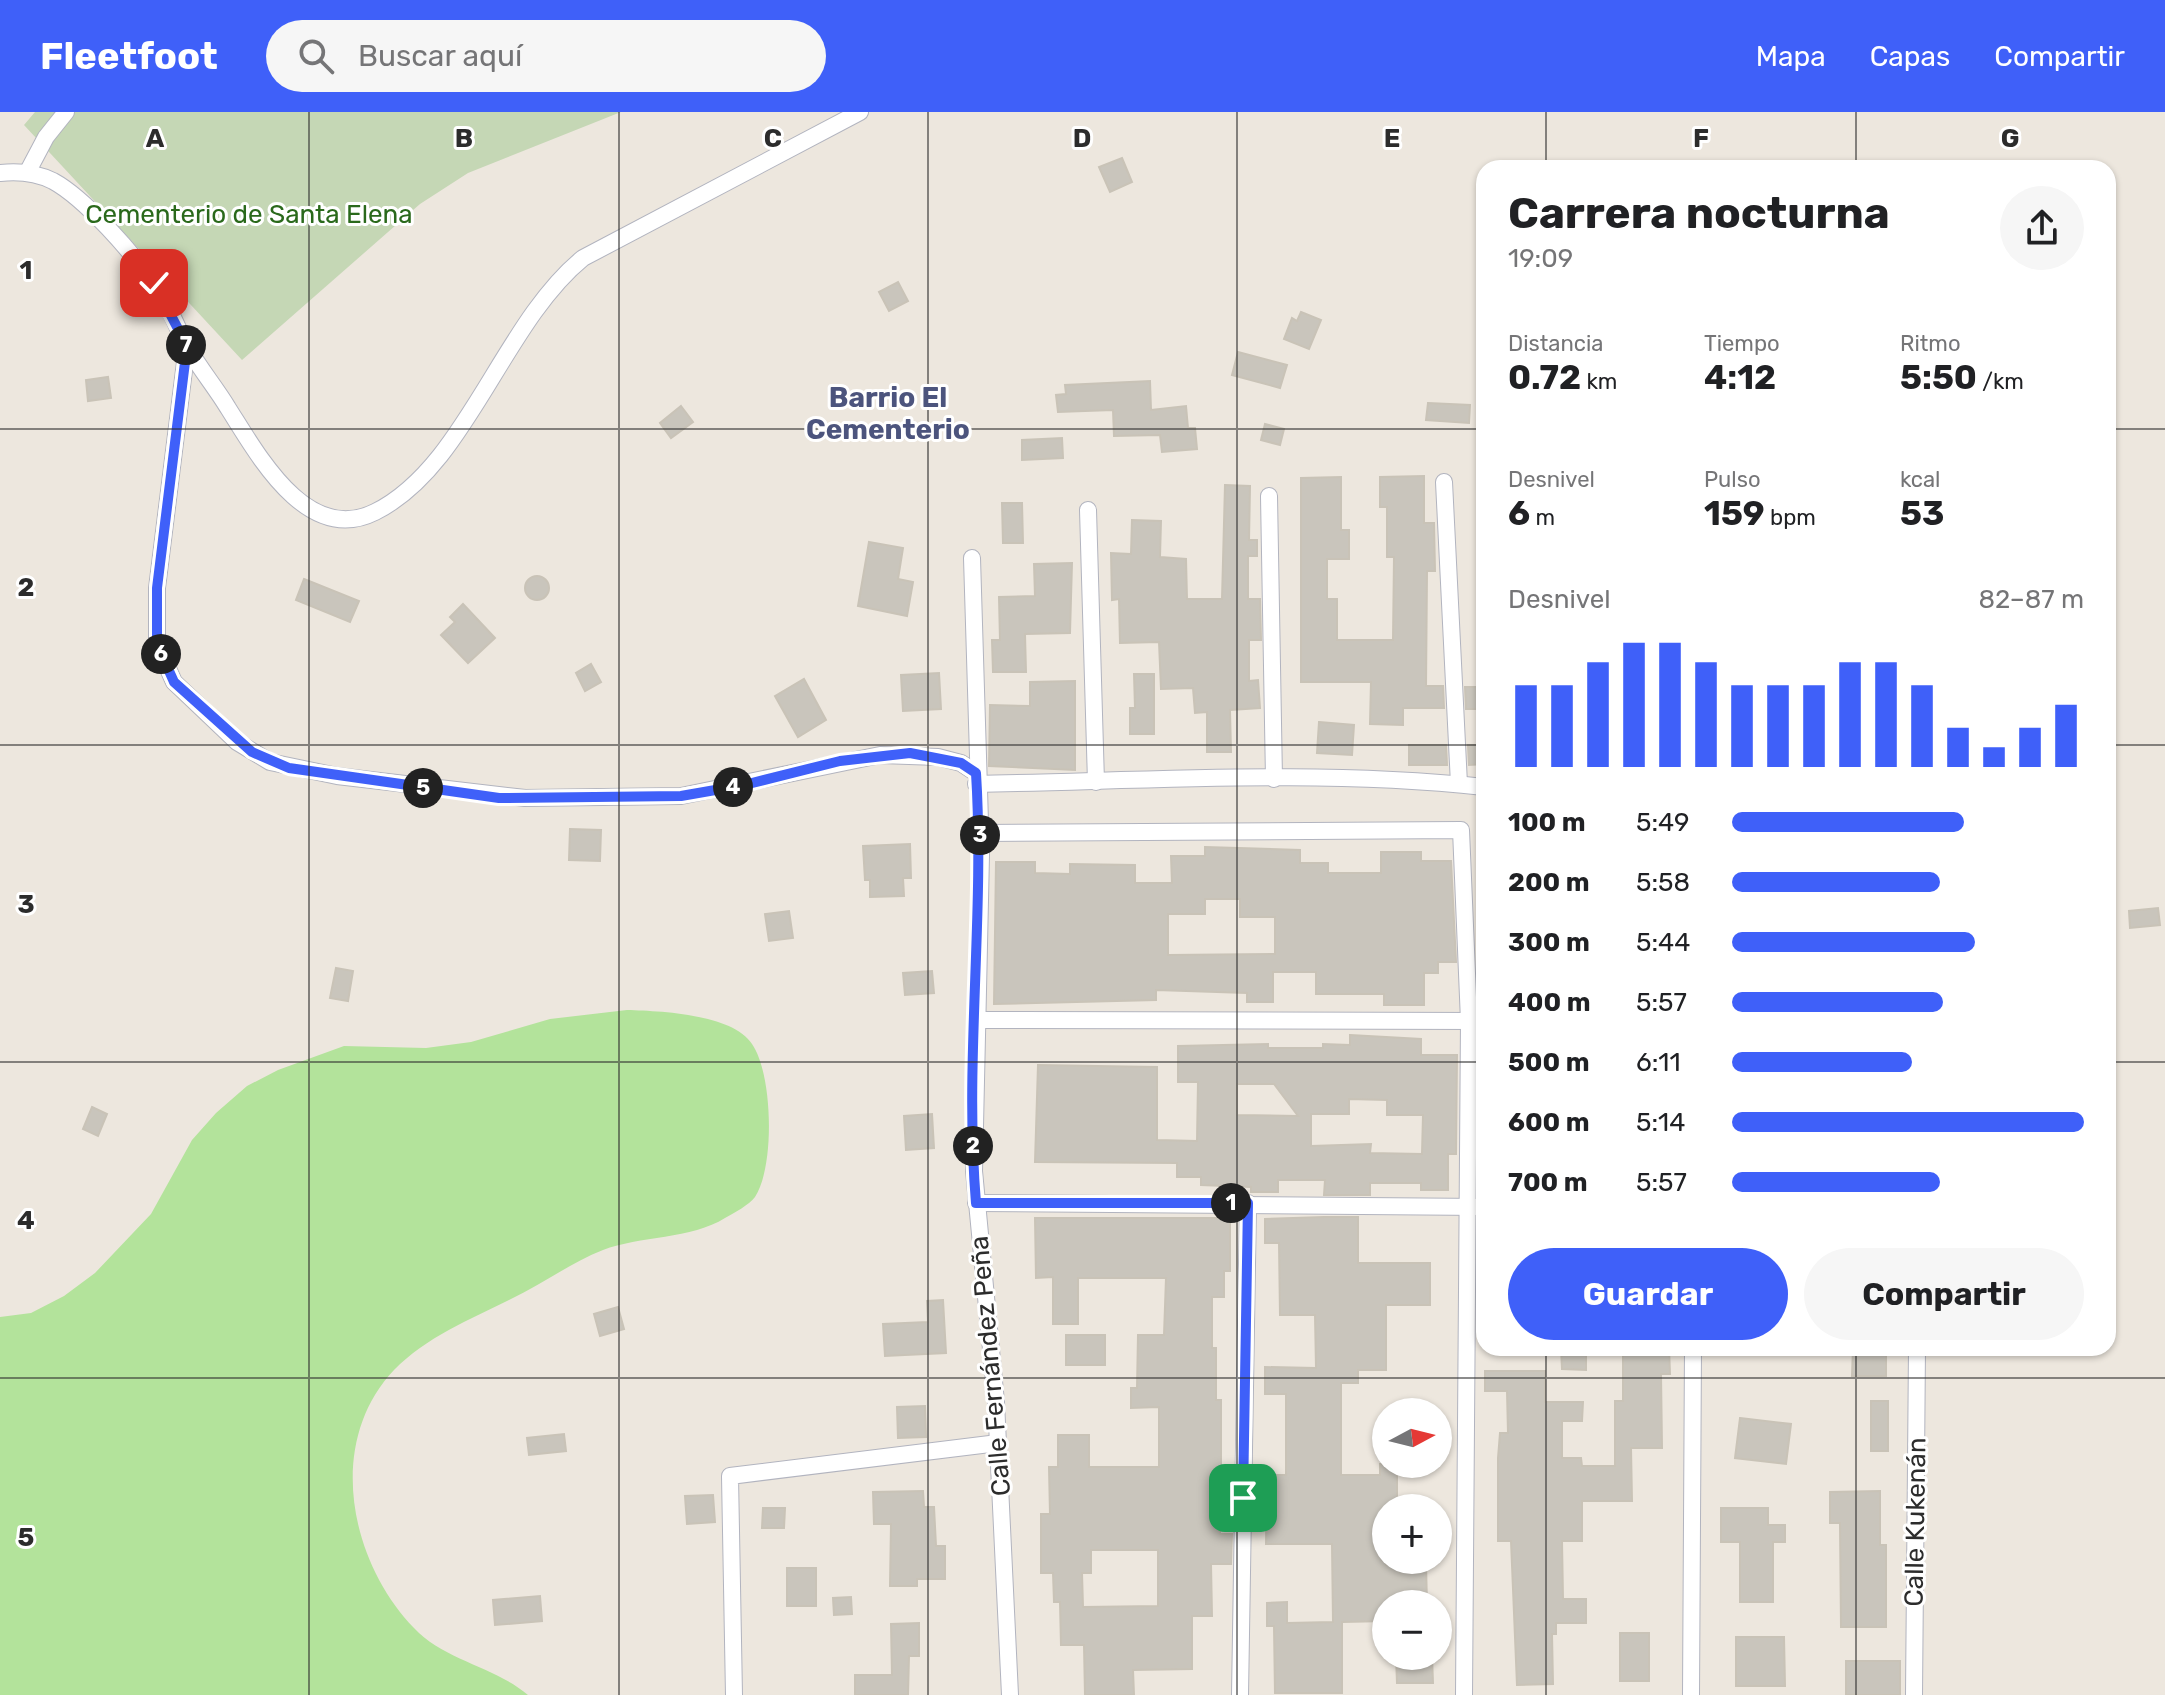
<!DOCTYPE html>
<html lang="es">
<head>
<meta charset="utf-8">
<style>
	:root { --surface:#fff; --page:#f6f6f6; --text:#202124; --muted:#757577; --accent:#3f60f9 }
	body { margin:0; font-family:Rubik,sans-serif; background:var(--page); color:var(--text); height:100vh; display:flex; flex-direction:column; font-size:30px; white-space:nowrap }
	* { box-sizing:border-box; margin:0 }
	p { font-size:26px; color:var(--muted) }
	.icon { flex:none; width:44px; height:44px; fill:none; stroke:currentColor; stroke-width:2; stroke-linecap:round; stroke-linejoin:round }
	.map { position:relative; flex:1; overflow:hidden }
	.details { position:absolute; left:1476px; top:48px; width:640px; height:1196px; display:flex; flex-direction:column; background:var(--surface); border-radius:24px; box-shadow:0 2px 6px #0004 }
	.details>* { flex:none }
	.needle { width:52px; rotate:83deg }
	.buttons { position:absolute; left:1372px; top:1286px; display:grid; gap:16px }
	.buttons a { display:grid; place-items:center; width:80px; height:80px; border-radius:50%; background:var(--surface); box-shadow:0 2px 6px #0004; font-size:40px }
	.pin { position:absolute; display:grid; place-items:center; width:68px; height:68px; color:#fff; margin:-34px; border-radius:16px; box-shadow:0 4px 12px #0006 }
	.km { position:absolute; width:40px; height:40px; margin:-20px; border-radius:50%; background:#222; color:#fff; font-size:22px; line-height:40px; text-align:center }
	.round { display:grid; place-items:center; flex:none; width:84px; height:84px; border-radius:42px; background:var(--page) }
	.summary { display:flex; align-items:center; justify-content:space-between; height:136px; padding:0 32px }
	h1 { font-size:44px; font-weight:700; line-height:60px }
	.stats { display:grid; grid-template-columns:repeat(3,1fr); gap:12px; height:136px; padding:8px 32px }
	.stats div { display:grid; align-content:center }
	.stats b { font-size:34px; font-weight:700 }
	.stats small { font-size:22px; font-weight:400 }
	.stats p { font-size:22px }
	.chart { height:224px; padding:16px 32px }
	.chart p { display:flex; justify-content:space-between }
	.chart svg { width:100%; height:144px; margin-top:8px; stroke:var(--accent); stroke-width:6 }
	.button { display:flex; gap:16px; margin-top:auto; padding:16px 32px }
	.button a { flex:1; height:92px; border-radius:48px; background:var(--accent); color:#fff; font-size:32px; font-weight:700; line-height:92px; text-align:center }
	.button a+a { background:var(--page); color:var(--text) }
	ul { padding:0 32px; list-style:none; font-size:26px }
	li { display:grid; grid-template-columns:128px 96px 1fr; align-items:center; height:60px }
	li i { height:20px; border-radius:10px; background:var(--accent) }
	header { display:flex; align-items:center; gap:48px; box-sizing:border-box; height:112px; padding:0 40px; background:var(--accent); color:#fff }
	header strong { font-size:38px }
	nav { display:flex; gap:44px; margin-inline-start:auto; font-size:28px }
	.search { width:560px; height:72px; background:var(--page); display:flex; align-items:center; gap:20px; box-sizing:border-box; padding:0 28px; border-radius:44px; color:var(--muted); font-size:30px }
	.map>svg:first-child { display:block }
	.green { fill:#b3e39b }
	.cemetery { fill:#c5d7b5 }
	.building { fill:#c9c5bc; stroke:#c9c3b7; stroke-width:2; fill-rule:evenodd }
	.lines { fill:none; stroke-linecap:round; stroke-linejoin:round }
	.minor-casing { stroke:#b2b4bf; stroke-width:18 }
	.minor { stroke:#fff; stroke-width:16 }
	.route-casing { stroke:#fff; stroke-width:16 }
	.route { stroke:#3f60f9; stroke-width:10 }
	.grid { fill:none; stroke:#2c2c2c; stroke-width:2; stroke-opacity:0.55 }
	.labels { text-anchor:middle; stroke-width:6; stroke-linejoin:round; paint-order:stroke }
	.park-label { font-size:26px; fill:#2a691b; stroke:#fff }
	.street-label { font-size:26px; fill:#2c2c2c; stroke:#fff }
	.neighbourhood-label { font-size:28px; font-weight:bold; fill:#4c547d; stroke:#fff }
	.grid-label { font-size:26px; text-anchor:middle; font-weight:bold; fill:#2c2c2c; stroke:#fff; stroke-width:6; stroke-linejoin:round; paint-order:stroke }
</style>
</head>
<body>
<header>
<strong>Fleetfoot</strong>
<div class="search"><svg class="icon" aria-label="search" viewBox="0 0 24 24"><circle cx="10" cy="10" r="6"/><path d="M15 15l6 6"/></svg>Buscar aquí</div>
<nav><a>Mapa</a><a>Capas</a><a>Compartir</a></nav>
</header>
<div class="map">
<svg width="2165" height="1583" viewBox="0 0 2165 1583">
	<rect width="100%" height="100%" fill="#ede7de"/>
	<path class="green" d="M627,898C660,899 733,902 752,932C773,962 775,1055 755,1085C749,1093 734,1101 725,1106C692,1127 639,1124 603,1138C580,1147 560,1160 539,1172C491,1200 434,1217 394,1258C325,1331 350,1450 414,1516C445,1549 494,1554 528,1583H0V1205L31,1201L64,1184L95,1161L151,1102L192,1028L216,1001L247,974L278,958L344,934L426,936L471,930L550,907Z"/>
	<polygon class="cemetery" points="35,0 621,0 468,61 420,92 242,248 24,13"/>
	<g class="building">
		<polygon points="1122,46 1132,70 1110,80 1099,55"/>
		<polygon points="898,170 908,189 889,199 879,180"/>
		<polygon points="1301,200 1321,208 1309,237 1284,227 1292,206 1297,209"/>
		<polygon points="1238,240 1287,253 1280,276 1232,263"/>
		<polygon points="108,265 111,286 88,289 86,268"/>
		<polygon points="1150,269 1151,298 1186,294 1188,316 1195,316 1197,337 1162,340 1160,323 1114,324 1113,298 1058,300 1056,283 1066,282 1065,273"/>
		<polygon points="1428,291 1470,293 1469,311 1426,308"/>
		<polygon points="681,294 693,310 671,326 660,311"/>
		<polygon points="1265,312 1284,317 1280,333 1261,328"/>
		<polygon points="1062,326 1063,346 1022,348 1022,328"/>
		<polygon points="1424,364 1424,411 1434,411 1435,459 1427,459 1426,574 1443,574 1444,596 1403,596 1403,613 1370,612 1371,570 1301,570 1301,366 1341,365 1341,418 1349,418 1349,447 1327,447 1327,487 1337,487 1337,528 1393,528 1394,445 1387,445 1387,395 1380,395 1380,365"/>
		<polygon points="1225,373 1250,374 1249,428 1257,428 1257,444 1248,444 1248,487 1260,487 1261,528 1249,528 1249,569 1258,568 1260,596 1230,598 1231,640 1207,640 1207,600 1195,601 1193,576 1161,577 1159,530 1120,531 1119,487 1112,488 1111,441 1131,442 1132,408 1161,409 1160,445 1186,447 1187,487 1222,487"/>
		<polygon points="1002,391 1022,391 1023,431 1003,431"/>
		<polygon points="869,430 903,436 898,467 913,470 907,504 858,494"/>
		<polygon points="1072,451 1070,521 1025,522 1026,560 993,560 992,528 1000,528 999,485 1035,484 1034,452"/>
		<circle cx="537" cy="476" r="12"/>
		<polygon points="304,467 359,489 350,510 296,488"/>
		<polygon points="463,492 495,526 468,551 441,523 455,510 450,505"/>
		<polygon points="591,552 601,570 585,579 576,561"/>
		<polygon points="939,561 941,597 903,599 901,563"/>
		<polygon points="1134,562 1154,562 1154,622 1130,622 1130,596 1135,596"/>
		<polygon points="804,567 826,608 798,625 775,584"/>
		<polygon points="1075,569 1075,658 989,654 990,593 1030,594 1030,570"/>
		<polygon points="1465,575 1484,575 1484,597 1466,597"/>
		<polygon points="1319,610 1354,613 1352,643 1317,641"/>
		<polygon points="1409,633 1446,633 1447,653 1409,653"/>
		<polygon points="1468,633 1484,633 1484,652 1469,653"/>
		<polygon points="570,717 601,718 600,749 569,748"/>
		<polygon points="910,732 911,766 903,766 904,784 870,785 870,768 865,768 863,734"/>
		<path d="M1205,735L1300,738V751H1328V761H1381V740H1421V749H1451L1456,850H1438V861H1424V893H1384V882H1316V860H1273V890H1247V881L1156,878V888L994,892L996,750H1035V761L1070,762V752L1135,753V771H1172L1171,744H1205ZM1205,787H1240V805H1275V842L1168,843V802H1205Z"/>
		<polygon points="2158,796 2160,813 2130,816 2129,799"/>
		<polygon points="789,799 793,826 769,829 765,802"/>
		<polygon points="336,856 353,859 348,889 330,886"/>
		<polygon points="932,859 934,881 905,883 903,861"/>
		<path d="M1350,923L1421,927V943H1457L1456,1042H1448V1078H1421V1071H1370V1083H1324L1325,1068H1278V1080H1251V1075L1201,1073V1065H1177V1051L1035,1050L1038,953L1157,955V1028L1197,1029L1198,970H1178V934L1268,932V936H1323V932L1350,933ZM1237,972H1274L1298,1004L1237,1003ZM1349,987L1387,988V1003H1423L1422,1042L1370,1041L1371,1032L1311,1034V1002H1349Z"/>
		<polygon points="92,995 107,1002 98,1024 83,1017"/>
		<polygon points="932,1002 934,1036 906,1038 904,1004"/>
		<polygon points="1324,1105 1358,1105 1358,1151 1430,1151 1430,1193 1386,1193 1386,1258 1358,1258 1358,1271 1341,1271 1341,1363 1380,1363 1380,1352 1397,1352 1397,1396 1386,1396 1386,1453 1426,1452 1427,1492 1386,1492 1386,1509 1342,1510 1342,1581 1275,1581 1274,1514 1267,1514 1267,1491 1287,1490 1287,1511 1333,1510 1332,1432 1266,1432 1267,1363 1286,1363 1286,1282 1265,1282 1265,1255 1316,1256 1315,1203 1280,1203 1279,1131 1265,1131 1265,1107"/>
		<path d="M1035,1106H1230V1159H1224V1185H1212V1236H1216V1288H1221V1358H1233L1232,1382H1220V1422H1232L1231,1452H1211L1212,1504H1192V1557L1133,1558L1134,1583H1085L1084,1533H1061L1060,1490H1054L1053,1461H1041V1402H1050L1049,1355H1058V1323H1089V1355H1159V1295L1131,1296V1276H1137L1138,1223H1164L1166,1166H1078V1212H1053V1165L1036,1166ZM1091,1438H1158V1494L1083,1495L1082,1461H1091Z"/>
		<polygon points="943,1188 946,1241 885,1244 883,1212 928,1210 927,1189"/>
		<polygon points="618,1195 624,1217 600,1224 594,1202"/>
		<rect x="1066" y="1223" width="39" height="30"/>
		<polygon points="1561,1236 1586,1236 1586,1258 1562,1257"/>
		<polygon points="1623,1236 1669,1236 1670,1262 1661,1262 1662,1336 1631,1336 1632,1389 1582,1389 1582,1429 1562,1429 1563,1487 1586,1487 1586,1511 1556,1511 1556,1522 1552,1522 1553,1572 1517,1573 1511,1429 1498,1429 1498,1346 1500,1321 1508,1321 1507,1279 1485,1279 1485,1259 1545,1259 1545,1290 1583,1290 1582,1309 1562,1309 1562,1346 1581,1346 1582,1354 1615,1354 1615,1289 1623,1289"/>
		<polygon points="1853,1236 1886,1236 1886,1264 1852,1264"/>
		<rect x="1871" y="1289" width="17" height="50"/>
		<polygon points="925,1294 926,1325 898,1326 897,1295"/>
		<polygon points="1740,1306 1791,1312 1786,1352 1735,1346"/>
		<polygon points="564,1322 566,1339 529,1343 527,1326"/>
		<polygon points="923,1379 924,1395 934,1395 936,1434 945,1434 945,1467 917,1467 917,1474 890,1474 891,1412 874,1412 873,1380"/>
		<polygon points="1880,1379 1880,1433 1886,1433 1886,1515 1841,1515 1840,1411 1830,1411 1830,1380"/>
		<polygon points="713,1383 715,1410 687,1412 685,1384"/>
		<polygon points="763,1396 785,1396 784,1416 762,1416"/>
		<polygon points="1721,1396 1768,1396 1768,1413 1785,1413 1785,1430 1773,1430 1773,1490 1740,1490 1740,1430 1721,1430"/>
		<rect x="787" y="1456" width="29" height="38"/>
		<polygon points="540,1484 542,1509 495,1513 493,1488"/>
		<polygon points="851,1485 852,1502 834,1503 833,1486"/>
		<polygon points="919,1511 919,1544 909,1544 908,1583 855,1583 855,1563 892,1563 891,1512"/>
		<rect x="1620" y="1521" width="29" height="48"/>
		<polygon points="1736,1525 1784,1525 1785,1574 1736,1574"/>
		<polygon points="1396,1544 1432,1544 1433,1571 1397,1571"/>
		<rect x="1846" y="1549" width="54" height="34"/>
	</g>
	<g class="lines">
		<defs>
			<g id="minor">
				<path d="M0,61C18,59 37,61 53,69C86,87 132,141 155,172C169,192 176,215 188,236C200,257 216,276 228,296C258,343 307,434 375,400C466,355 502,212 583,146L860,0"/>
				<polyline points="27,61 46,25 66,0"/>
				<polyline points="187,234 157,476 157,532 174,570 237,630 270,650 337,664 525,686 681,684 880,643 938,645 961,651 976,661"/>
				<polyline points="1444,370 1459,672"/>
				<polyline points="1269,384 1274,667"/>
				<polyline points="1088,398 1096,670"/>
				<polyline points="972,446 981,743 974,1059 996,1290 1010,1583"/>
				<path d="M976,672C1145,669 1317,657 1484,675"/>
				<polyline points="980,721 1461,718 1469,909 1464,1583"/>
				<polyline points="976,908 1484,909"/>
				<polyline points="976,1091 1484,1095"/>
				<polyline points="734,1583 730,1364 998,1331"/>
				<polyline points="1240,1583 1248,1091"/>
				<polyline points="1691,1583 1693,1236"/>
				<polyline points="1914,1583 1917,1236"/>
			</g>
		</defs>
		<use href="#minor" class="minor-casing"/>
		<use href="#minor" class="minor"/>
	</g>
	<g class="lines">
		<defs>
			<path id="route" d="M154,171L187,234L157,476V532L174,570L252,640L289,656L499,686L681,684L744,673L840,649L910,641L961,651L976,661C985,804 964,948 976,1091H1248L1243,1386"/>
		</defs>
		<use href="#route" class="route-casing"/>
		<use href="#route" class="route"/>
	</g>
	<path class="grid" d="M309,0V1583M619,0V1583M928,0V1583M1237,0V1583M1546,0V56M1856,0V56M0,317H1484M2108,317H2165M0,633H1484M2108,633H2165M0,950H1484M2108,950H2165M1546,1236V1583M1856,1236V1583M0,1266H2165"/>
	<g class="labels">
		<g class="park-label">
			<text x="249" y="111">Cementerio de Santa Elena</text>
		</g>
		<g class="street-label">
			<text transform="translate(990 1254) rotate(-95)" y="9">Calle Fernández Peña</text>
			<text transform="translate(1915 1410) rotate(-89)" y="9">Calle Kukenán</text>
		</g>
		<g class="neighbourhood-label">
			<text x="888" y="295">Barrio El<tspan x="888" dy="32">Cementerio</tspan></text>
		</g>
	</g>
	<g class="grid-label">
		<text x="155" y="35">A</text>
		<text x="464" y="35">B</text>
		<text x="773" y="35">C</text>
		<text x="1082" y="35">D</text>
		<text x="1392" y="35">E</text>
		<text x="1701" y="35">F</text>
		<text x="2010" y="35">G</text>
		<text x="26" y="167">1</text>
		<text x="26" y="484">2</text>
		<text x="26" y="801">3</text>
		<text x="26" y="1117">4</text>
		<text x="26" y="1434">5</text>
	</g>
</svg>
<div class="buttons">
<a><svg class="needle" viewBox="-14 -14 28 28"><path d="M0-13l5 13h-10z" fill="#e53935"/><path d="M0 13l5-13h-10z" fill="#757577"/></svg></a>
<a>+</a>
<a>−</a>
</div>
<div class="pin" style="left:1243px;top:1386px;background:#1e9e55"><svg class="icon" aria-label="arrive" viewBox="0 0 24 24"><path d="M6 21V4h12l-3 4 3 4H6"/></svg></div>
<div class="pin" style="left:154px;top:171px;background:#d93025"><svg class="icon" aria-label="check" viewBox="0 0 24 24"><path d="M5 12l5 5 9-10"/></svg></div>
<b class="km" style="left:1231px;top:1091px">1</b>
<b class="km" style="left:973px;top:1034px">2</b>
<b class="km" style="left:980px;top:723px">3</b>
<b class="km" style="left:733px;top:675px">4</b>
<b class="km" style="left:423px;top:676px">5</b>
<b class="km" style="left:161px;top:542px">6</b>
<b class="km" style="left:186px;top:233px">7</b>
<section class="details">
<div class="summary"><div><h1>Carrera nocturna</h1><p>19:09</p></div><a class="round"><svg class="icon" aria-label="share" viewBox="0 0 24 24"><path d="M12 15V3M7 8l5-5 5 5M5 13v7h14v-7"/></svg></a></div>
<div class="stats">
<div><p>Distancia</p><b>0.72<small> km</small></b></div>
<div><p>Tiempo</p><b>4:12</b></div>
<div><p>Ritmo</p><b>5:50<small> /km</small></b></div>
</div>
<div class="stats">
<div><p>Desnivel</p><b>6<small> m</small></b></div>
<div><p>Pulso</p><b>159<small> bpm</small></b></div>
<div><p>kcal</p><b>53</b></div>
</div>
<div class="chart"><p><span>Desnivel</span>82–87 m</p>
<svg viewBox="0 0 160 44" preserveAspectRatio="none"><path d="M5 44V19M15 44V19M25 44V12M35 44V6M45 44V6M55 44V12M65 44V19M75 44V19M85 44V19M95 44V12M105 44V12M115 44V19M125 44V32M135 44V38M145 44V32M155 44V25"/></svg>
</div>
<ul>
<li><b>100 m</b>5:49<i style="width:66%"></i></li>
<li><b>200 m</b>5:58<i style="width:59%"></i></li>
<li><b>300 m</b>5:44<i style="width:69%"></i></li>
<li><b>400 m</b>5:57<i style="width:60%"></i></li>
<li><b>500 m</b>6:11<i style="width:51%"></i></li>
<li><b>600 m</b>5:14<i style="width:100%"></i></li>
<li><b>700 m</b>5:57<i style="width:59%"></i></li>
</ul>
<div class="button"><a>Guardar</a><a>Compartir</a></div>
</section>
</div>
</body>
</html>
